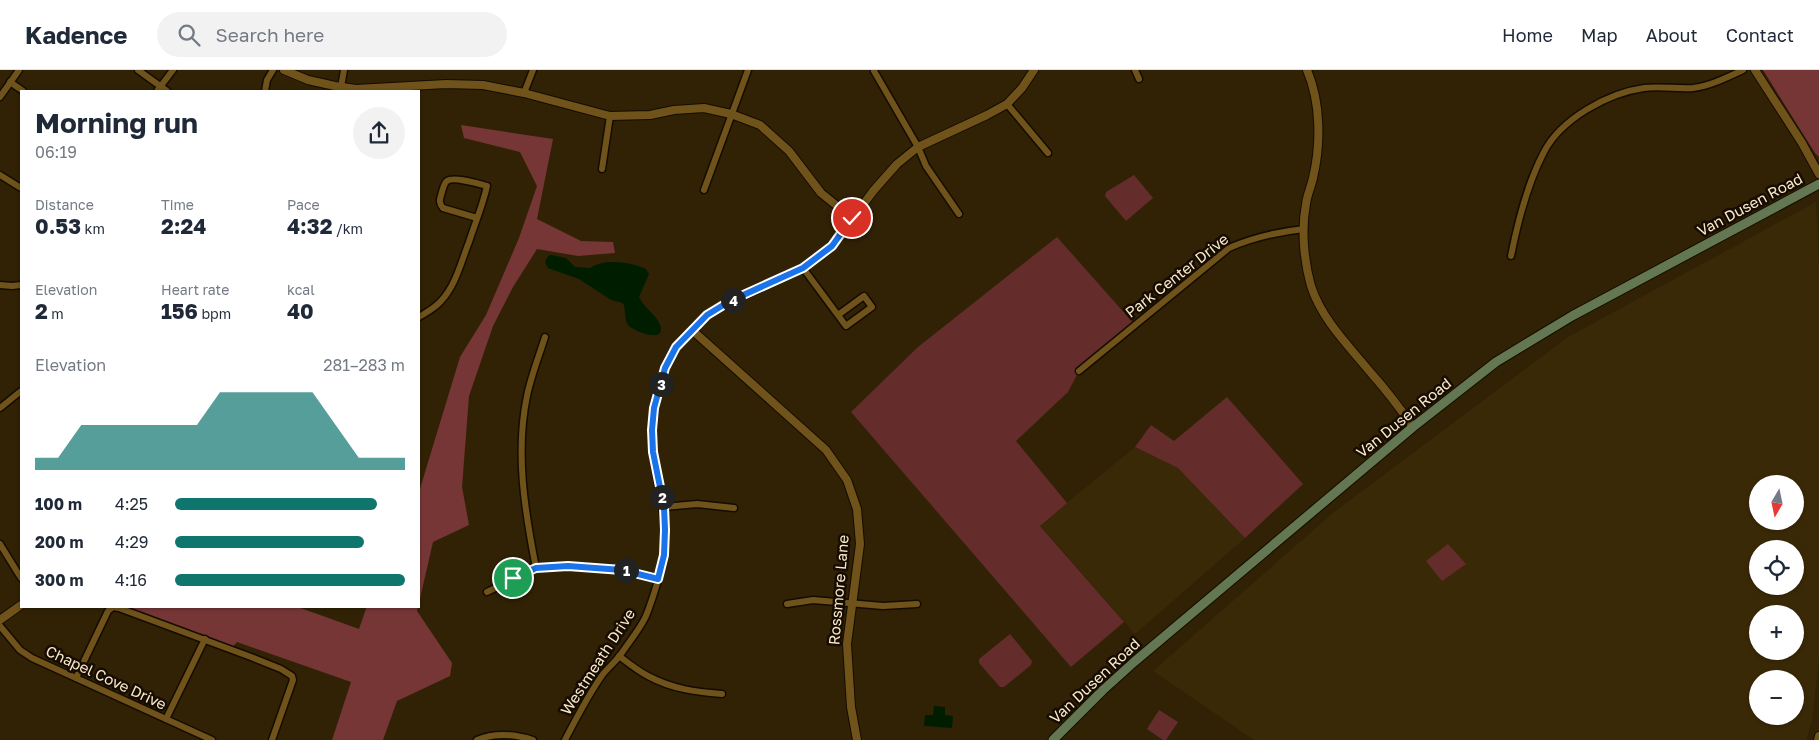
<!DOCTYPE html>
<html lang="en">
<head>
<meta charset="utf-8">
<style>
	:root { --surface:#fff; --page:#f2f2f3; --text:#1f2937; --muted:#747a83; --line:#e0e1e3; --accent:#0f766e }
	body { margin:0; font-family:"Golos Text",sans-serif; background:var(--page); color:var(--text); height:100vh; display:flex; flex-direction:column; font-size:19px; white-space:nowrap }
	* { box-sizing:border-box; margin:0 }
	p { font-size:16px; color:var(--muted) }
	.icon { flex:none; width:28px; height:28px; fill:none; stroke:currentColor; stroke-width:2; stroke-linecap:round; stroke-linejoin:round }
	.map { position:relative; flex:1; overflow:hidden }
	.sheet { position:absolute; left:20px; top:20px; width:400px; height:518px; display:flex; flex-direction:column; background:var(--surface); border-radius:0px; box-shadow:0 1px 4px #0004 }
	.sheet>* { flex:none }
	.needle { width:32px; rotate:189deg }
	.fabs { position:absolute; left:1749px; top:405px; display:grid; gap:10px }
	.fabs a { display:grid; place-items:center; width:55px; height:55px; border-radius:50%; background:var(--surface); box-shadow:0 1px 4px #0004; font-size:25px }
	.pin { position:absolute; display:grid; place-items:center; width:42px; height:42px; color:#fff; margin:-21px; border:2px solid #fff; border-radius:50%; box-shadow:0 1px 5px #0007 }
	.km { position:absolute; width:25px; height:25px; margin:-12px; border-radius:50%; background:#222; color:#fff; font-size:14px; line-height:25px; text-align:center }
	.round { display:grid; place-items:center; flex:none; width:52px; height:52px; border-radius:26px; background:var(--page) }
	.summary { display:flex; align-items:center; justify-content:space-between; height:85px; padding:0 15px }
	h1 { font-size:28px; font-weight:700; line-height:38px }
	.stats { display:grid; grid-template-columns:repeat(3,1fr); gap:8px; height:85px; padding:5px 15px }
	.stats div { display:grid; align-content:center }
	.stats b { font-size:21px; font-weight:700 }
	.stats small { font-size:14px; font-weight:400 }
	.stats p { font-size:14px }
	.chart { height:140px; padding:10px 15px }
	.chart p { display:flex; justify-content:space-between }
	.chart svg { width:100%; height:90px; margin-top:5px; fill:var(--accent); opacity:.7 }
	ul { padding:0 15px; list-style:none; font-size:16px }
	li { display:grid; grid-template-columns:80px 60px 1fr; align-items:center; height:38px }
	li i { height:12px; border-radius:6px; background:var(--accent) }
	header { display:flex; align-items:center; gap:30px; box-sizing:border-box; height:70px; padding:0 25px; background:var(--surface); border-bottom:1px solid var(--line) }
	header strong { font-size:24px }
	nav { display:flex; gap:28px; margin-inline-start:auto; font-size:18px }
	.search { width:350px; height:45px; background:var(--page); display:flex; align-items:center; gap:12px; box-sizing:border-box; padding:0 18px; border-radius:28px; color:var(--muted); font-size:19px }
	.map>svg:first-child { display:block }
	.built { fill:#3a2906; fill-rule:evenodd }
	.green { fill:#652c2c }
	.forest { fill:#763636 }
	.water { fill:#001d00 }
	.lines { fill:none; stroke-linecap:round; stroke-linejoin:round }
	.minor-casing { stroke:#150c00; stroke-width:9 }
	.tertiary-casing { stroke:#150c00; stroke-width:10 }
	.secondary-casing { stroke:#150c00; stroke-width:11 }
	.minor { stroke:#6f531a; stroke-width:6 }
	.tertiary { stroke:#6f531a; stroke-width:8 }
	.secondary { stroke:#637752; stroke-width:9 }
	.route-casing { stroke:#fff; stroke-width:10 }
	.route { stroke:#1a73e8; stroke-width:6 }
	.labels { text-anchor:middle; stroke-width:5; stroke-linejoin:round; paint-order:stroke }
	.street-label { font-size:15px; fill:#f9e9cd; stroke:#170c00 }
</style>
</head>
<body>
<header>
<strong>Kadence</strong>
<div class="search"><svg class="icon" aria-label="search" viewBox="0 0 24 24"><circle cx="10" cy="10" r="6"/><path d="M15 15l6 6"/></svg>Search here</div>
<nav><a>Home</a><a>Map</a><a>About</a><a>Contact</a></nav>
</header>
<div class="map">
<svg width="1819" height="670" viewBox="0 0 1819 670">
	<rect width="100%" height="100%" fill="#312205"/>
	<g class="built">
		<path d="M1816,132L1819,193V590L1812,651L1806,670H1254L1153,601L1334,442L1568,267ZM1758,414H1795V451H1758ZM1758,479H1795V516H1758ZM1758,544H1795V581H1758ZM1758,609H1795V646H1758Z"/>
		<polygon points="1135,377 1178,398 1245,468 1135,564 1040,455"/>
	</g>
	<g class="green">
		<polygon points="1134,105 1153,128 1126,151 1105,126 1106,122"/>
		<polygon points="1057,167 1135,255 1079,301 1068,322 1016,371 1067,433 1040,456 1124,552 1071,597 851,342 918,277"/>
		<polygon points="1227,327 1303,414 1245,468 1178,398 1135,377 1151,355 1174,371"/>
		<polygon points="1448,474 1466,494 1442,511 1426,491"/>
		<polygon points="1010,564 1032,591 1031,595 1004,617 1000,617 979,593 979,589"/>
		<polygon points="1159,640 1178,652 1166,670 1163,670 1147,659"/>
	</g>
	<g class="forest">
		<polygon points="1763,0 1819,0 1819,87 1815,83"/>
		<polygon points="461,55 553,69 537,149 581,171 613,172 615,183 578,186 537,179 513,217 493,256 469,326 462,417 469,455 433,472 419,533 419,422 460,287 486,245 519,168 537,116 520,82 464,68"/>
		<polygon points="126,536 295,536 359,559 367,536 418,536 417,541 452,593 450,606 397,631 383,670 332,670 351,612 237,572 231,579 124,540"/>
	</g>
	<g class="water">
		<path d="M551,185L566,188L575,197L590,198C604,188 631,192 646,199L649,204L639,227C644,238 656,244 660,255C667,274 634,262 628,255C624,249 626,239 623,233L611,230L579,209L548,198L545,192L548,186Z"/>
		<polygon points="934,636 945,637 945,645 953,646 952,658 924,656 925,645 933,645"/>
	</g>
	<g class="lines">
		<defs>
			<g id="minor">
				<polyline points="138,0 167,21"/>
				<polyline points="1135,0 1139,9"/>
				<polyline points="874,1 918,77 926,96 959,144"/>
				<polyline points="10,12 23,21"/>
				<polyline points="341,17 344,0"/>
				<polyline points="157,21 173,0"/>
				<polyline points="265,21 267,10 273,0"/>
				<polyline points="524,23 533,0"/>
				<polyline points="0,27 19,0"/>
				<polyline points="1007,34 1048,83"/>
				<polyline points="602,99 610,46"/>
				<polyline points="0,105 21,118"/>
				<polyline points="704,120 748,0"/>
				<path d="M1511,186C1518,151 1527,114 1544,82C1561,49 1608,23 1644,18C1660,16 1677,19 1693,18C1710,16 1728,7 1743,0"/>
				<polyline points="803,198 846,256 872,237 864,226 838,245"/>
				<polyline points="0,215 12,216 21,215"/>
				<path d="M419,247C427,242 435,238 441,231C456,215 461,192 469,172C475,153 483,135 487,116C479,114 453,106 447,111C444,113 443,119 442,122C440,129 438,132 443,138L477,148"/>
				<path d="M1079,301L1229,178C1254,167 1277,162 1304,159"/>
				<polyline points="0,338 21,321"/>
				<polyline points="664,437 697,434 734,438"/>
				<polyline points="0,474 21,508"/>
				<path d="M536,498C525,442 515,383 527,326C531,306 539,286 545,267"/>
				<polyline points="487,522 536,498 568,496 622,499 658,509"/>
				<polyline points="787,534 813,530 883,536 917,534"/>
				<polyline points="0,556 20,580 32,588 212,670"/>
				<path d="M619,586C628,593 638,601 648,606C672,619 696,622 722,624"/>
				<polyline points="76,608 108,541 113,537 119,538 251,587 281,599 292,606 293,610 272,670"/>
				<polyline points="166,649 205,569"/>
				<path d="M477,670C496,662 514,664 533,670"/>
				<path d="M565,670C577,647 588,625 603,604C609,597 616,591 621,584C629,572 640,559 646,546C652,531 662,500 664,484C668,449 657,417 653,382C650,350 657,303 677,276C681,270 687,265 692,260"/>
			</g>
			<g id="tertiary">
				<polyline points="284,0 308,10 335,16 356,19 446,14 483,15 524,23 610,46 650,45 674,40 704,38 731,44 760,55 789,81 821,123 852,148"/>
				<path d="M1307,0C1321,33 1321,74 1313,108C1311,117 1307,125 1306,134C1301,160 1304,191 1311,216C1322,250 1349,276 1371,303C1386,320 1400,338 1413,357"/>
				<polyline points="1755,0 1802,73 1819,104"/>
				<polyline points="0,550 21,535"/>
				<polyline points="857,670 851,637 847,574 860,474 857,439 847,410 826,380 692,260 707,245 731,231 803,198 832,176 874,120 897,94 918,77 987,45 1007,34 1022,18 1034,0"/>
				<polyline points="1818,670 1819,666"/>
			</g>
			<polyline id="secondary" points="1053,670 1103,620 1134,592 1413,357 1496,292 1572,246 1819,114"/>
		</defs>
		<use href="#minor" class="minor-casing"/>
		<use href="#tertiary" class="tertiary-casing"/>
		<use href="#secondary" class="secondary-casing"/>
		<use href="#minor" class="minor"/>
		<use href="#tertiary" class="tertiary"/>
		<use href="#secondary" class="secondary"/>
	</g>
	<g class="lines">
		<defs>
			<polyline id="route" points="513,508 536,498 568,496 622,500 658,509 664,485 665,460 664,437 653,382 652,360 654,338 665,298 676,277 707,245 730,231 803,198 832,176 852,148"/>
		</defs>
		<use href="#route" class="route-casing"/>
		<use href="#route" class="route"/>
	</g>
	<g class="labels">
		<g class="street-label">
			<text transform="translate(1750 135) rotate(-28)" y="5">Van Dusen Road</text>
			<text transform="translate(1177 206) rotate(-38)" y="5">Park Center Drive</text>
			<text transform="translate(1404 348) rotate(-39)" y="5">Van Dusen Road</text>
			<text transform="translate(839 520) rotate(-85)" y="5">Rossmore Lane</text>
			<text transform="translate(598 592) rotate(-57)" y="5">Westmeath Drive</text>
			<text transform="translate(106 608) rotate(25)" y="5">Chapel Cove Drive</text>
			<text transform="translate(1095 611) rotate(-43)" y="5">Van Dusen Road</text>
		</g>
	</g>
</svg>
<div class="fabs">
<a><svg class="needle" viewBox="-14 -14 28 28"><path d="M0-13l5 13h-10z" fill="#e53935"/><path d="M0 13l5-13h-10z" fill="#747a83"/></svg></a>
<a><svg class="icon" aria-label="locate" viewBox="0 0 24 24"><circle cx="12" cy="12" r="6"/><path d="M12 2v4M12 18v4M2 12h4M18 12h4"/></svg></a>
<a>+</a>
<a>−</a>
</div>
<div class="pin" style="left:513px;top:508px;background:#1e9e55"><svg class="icon" aria-label="arrive" viewBox="0 0 24 24"><path d="M6 21V4h12l-3 4 3 4H6"/></svg></div>
<div class="pin" style="left:852px;top:148px;background:#d93025"><svg class="icon" aria-label="check" viewBox="0 0 24 24"><path d="M5 12l5 5 9-10"/></svg></div>
<b class="km" style="left:626px;top:500px">1</b>
<b class="km" style="left:662px;top:427px">2</b>
<b class="km" style="left:661px;top:314px">3</b>
<b class="km" style="left:733px;top:230px">4</b>
<section class="sheet">
<div class="summary"><div><h1>Morning run</h1><p>06:19</p></div><a class="round"><svg class="icon" aria-label="share" viewBox="0 0 24 24"><path d="M12 15V3M7 8l5-5 5 5M5 13v7h14v-7"/></svg></a></div>
<div class="stats">
<div><p>Distance</p><b>0.53<small> km</small></b></div>
<div><p>Time</p><b>2:24</b></div>
<div><p>Pace</p><b>4:32<small> /km</small></b></div>
</div>
<div class="stats">
<div><p>Elevation</p><b>2<small> m</small></b></div>
<div><p>Heart rate</p><b>156<small> bpm</small></b></div>
<div><p>kcal</p><b>40</b></div>
</div>
<div class="chart"><p><span>Elevation</span>281–283 m</p>
<svg viewBox="0 0 160 44" preserveAspectRatio="none"><path d="M0 44V38L10 38L20 22L30 22L40 22L50 22L60 22L70 22L80 6L90 6L100 6L110 6L120 6L130 22L140 38L150 38L160 38V44z"/></svg>
</div>
<ul>
<li><b>100 m</b>4:25<i style="width:88%"></i></li>
<li><b>200 m</b>4:29<i style="width:82%"></i></li>
<li><b>300 m</b>4:16<i style="width:100%"></i></li>
</ul>
</section>
</div>
</body>
</html>
